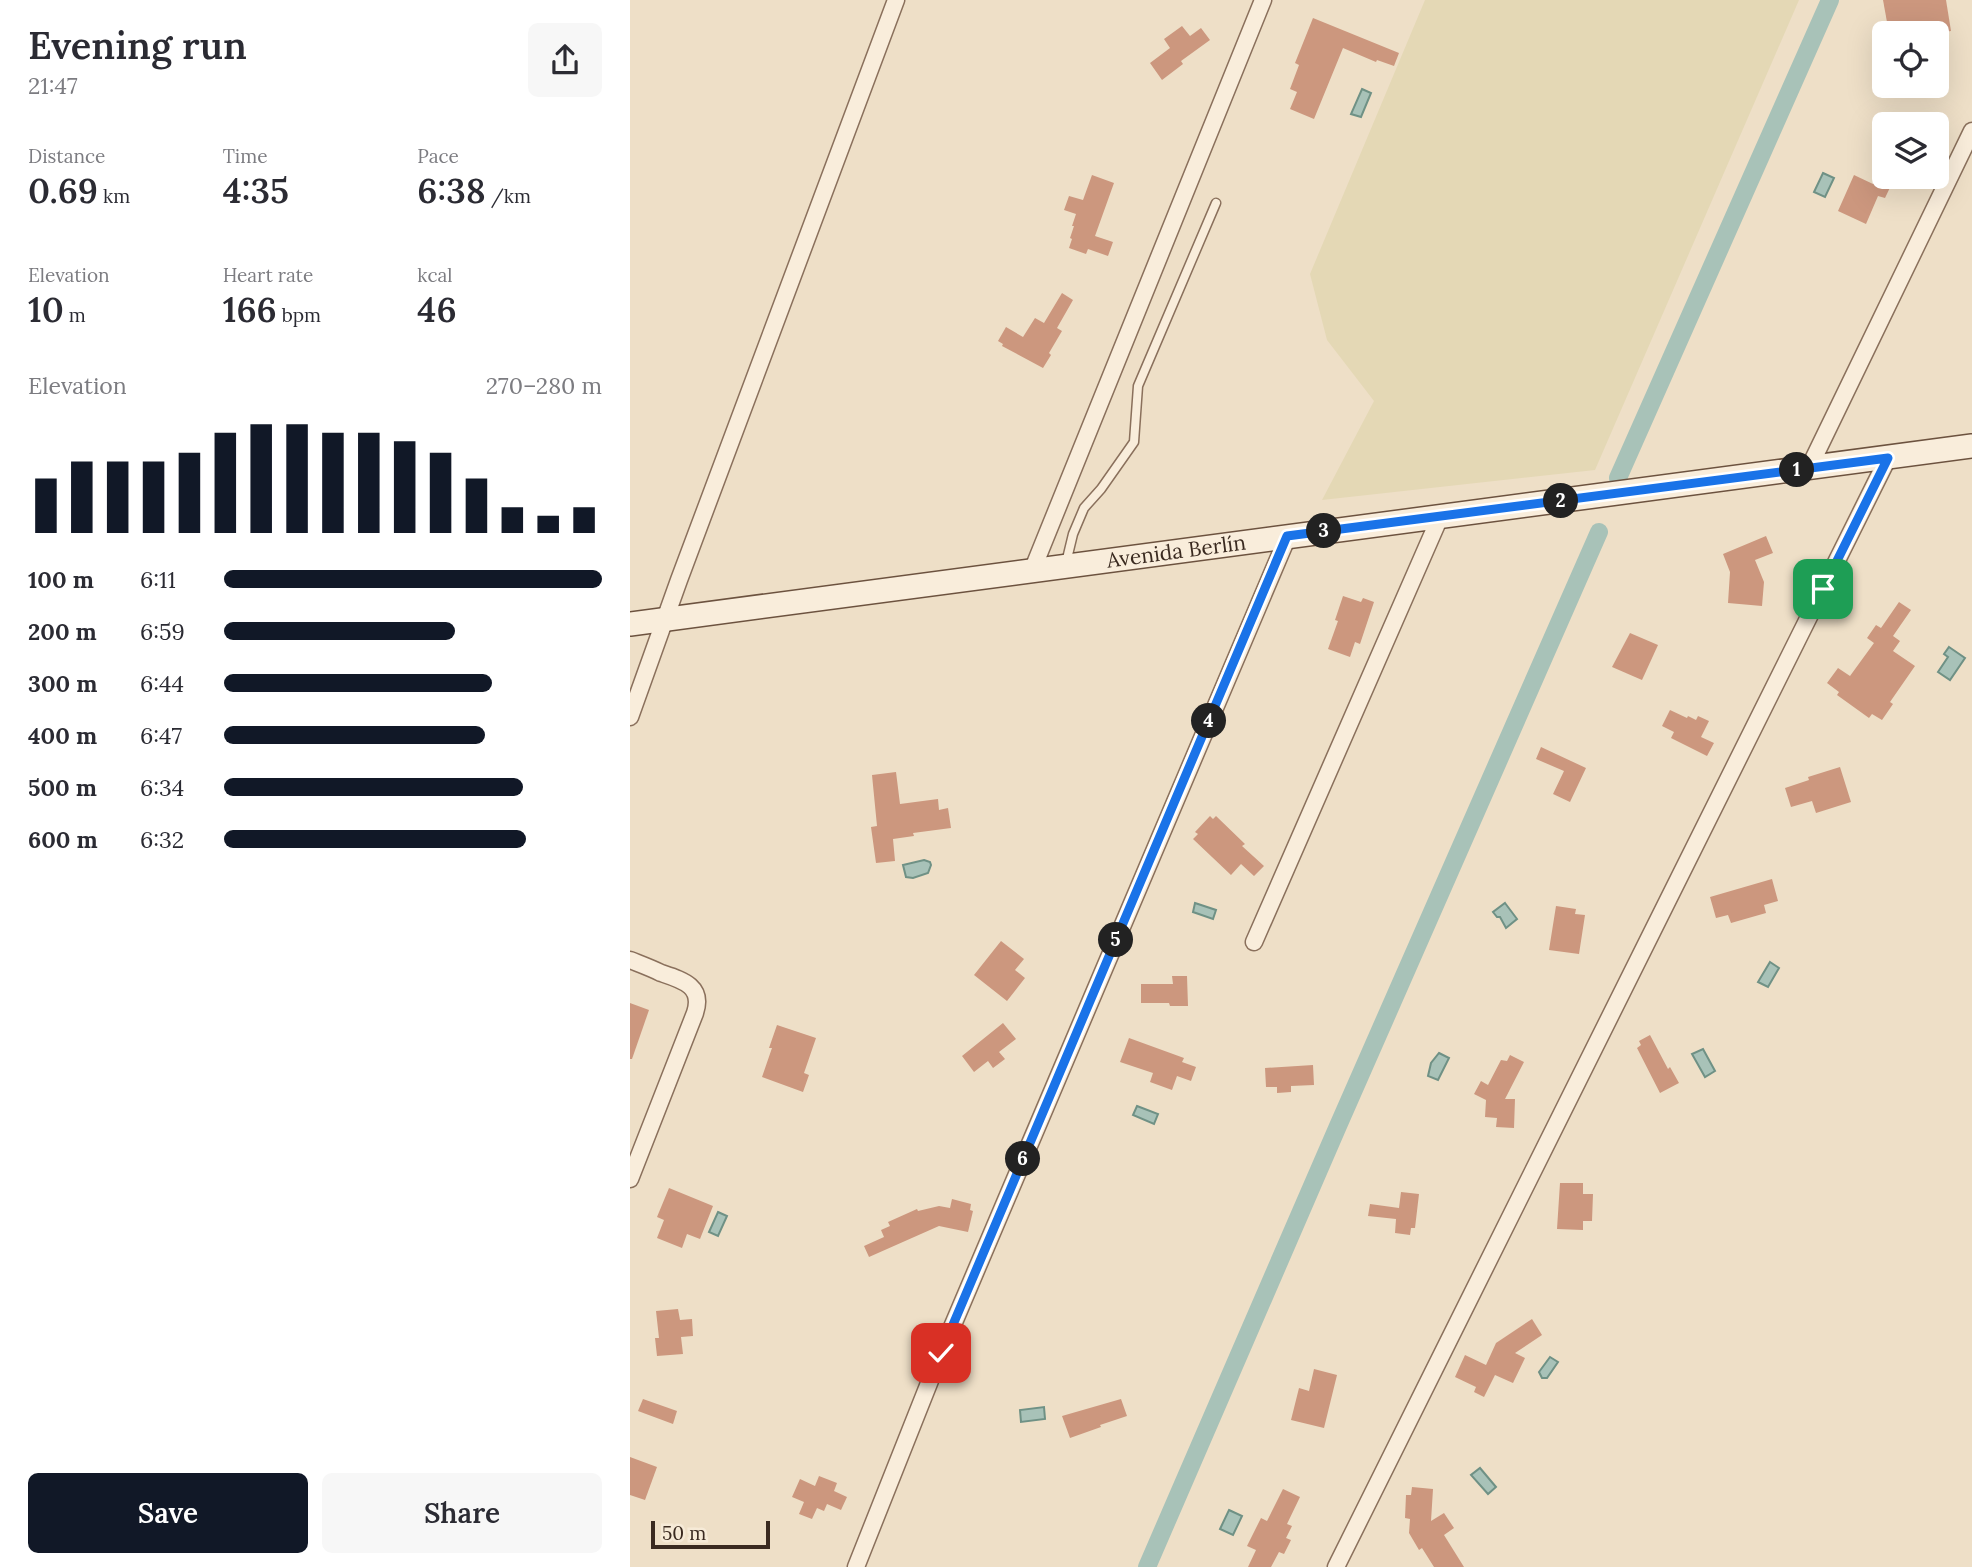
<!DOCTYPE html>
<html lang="en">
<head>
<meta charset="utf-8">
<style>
	:root { --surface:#fff; --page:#f7f7f7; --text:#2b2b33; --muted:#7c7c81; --accent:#111827 }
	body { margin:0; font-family:Lora,serif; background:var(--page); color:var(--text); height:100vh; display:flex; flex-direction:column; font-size:26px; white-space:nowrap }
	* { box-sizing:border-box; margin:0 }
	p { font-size:23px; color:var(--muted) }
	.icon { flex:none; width:38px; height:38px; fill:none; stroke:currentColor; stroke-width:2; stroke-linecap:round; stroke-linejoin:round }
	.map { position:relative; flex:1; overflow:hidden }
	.sheet { display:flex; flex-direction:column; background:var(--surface); width:630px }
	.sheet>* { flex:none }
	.controls { position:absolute; left:1242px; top:21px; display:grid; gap:14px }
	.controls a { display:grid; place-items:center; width:77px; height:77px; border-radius:10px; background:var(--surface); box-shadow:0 7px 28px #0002; font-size:35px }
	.scale { position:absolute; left:21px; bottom:18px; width:119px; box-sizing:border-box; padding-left:7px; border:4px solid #3a2a20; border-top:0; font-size:19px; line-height:24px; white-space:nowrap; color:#3a2a20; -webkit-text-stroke:5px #f6ead7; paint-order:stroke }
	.pin { position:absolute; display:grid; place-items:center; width:60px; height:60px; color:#fff; margin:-30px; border-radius:14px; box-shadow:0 4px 10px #0006 }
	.km { position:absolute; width:35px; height:35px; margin:-18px; border-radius:50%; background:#222; color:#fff; font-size:19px; line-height:35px; text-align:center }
	.round { display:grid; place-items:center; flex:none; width:74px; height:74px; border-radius:10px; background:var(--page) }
	.headline { display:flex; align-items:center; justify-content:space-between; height:119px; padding:0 28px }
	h1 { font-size:38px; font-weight:600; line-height:52px }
	.metrics { display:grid; grid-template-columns:repeat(3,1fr); gap:10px; height:119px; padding:7px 28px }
	.metrics div { display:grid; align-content:center }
	.metrics b { font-size:35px; font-weight:600 }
	.metrics small { font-size:19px; font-weight:400 }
	.metrics p { font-size:19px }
	.chart { height:196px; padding:14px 28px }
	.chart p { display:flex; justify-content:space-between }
	.chart svg { width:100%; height:126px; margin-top:7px; stroke:var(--accent); stroke-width:6 }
	.primary-button { display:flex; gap:14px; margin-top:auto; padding:14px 28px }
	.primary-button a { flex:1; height:80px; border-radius:10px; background:var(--accent); color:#fff; font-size:28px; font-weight:600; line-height:80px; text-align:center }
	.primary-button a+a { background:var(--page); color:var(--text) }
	ul { padding:0 28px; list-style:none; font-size:23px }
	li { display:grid; grid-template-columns:112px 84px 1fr; align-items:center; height:52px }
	li i { height:18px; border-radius:9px; background:var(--accent) }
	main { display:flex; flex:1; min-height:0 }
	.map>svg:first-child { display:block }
	.farmland { fill:#e4d8b5 }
	.water { fill:#a8c2b8; stroke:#6f9185; stroke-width:2 }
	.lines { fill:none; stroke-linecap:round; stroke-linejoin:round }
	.canal { stroke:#a8c2b8; stroke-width:18 }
	.building { fill:#cc977e }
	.lane-casing { stroke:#8a705c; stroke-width:11 }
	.street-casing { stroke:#8a705c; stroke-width:19 }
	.secondary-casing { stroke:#6c523f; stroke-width:26 }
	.lane { stroke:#f9eddb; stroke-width:8 }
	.street { stroke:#f9eddb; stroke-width:16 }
	.secondary { stroke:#f9eddb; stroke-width:23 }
	.route-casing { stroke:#fff; stroke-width:14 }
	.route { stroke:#1a73e8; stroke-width:9 }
	.labels { text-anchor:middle; stroke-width:5; stroke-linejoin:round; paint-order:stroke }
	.street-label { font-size:21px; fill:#3a2a20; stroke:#f6ead7 }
</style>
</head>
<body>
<main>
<section class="sheet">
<div class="headline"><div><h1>Evening run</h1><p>21:47</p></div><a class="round"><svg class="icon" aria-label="share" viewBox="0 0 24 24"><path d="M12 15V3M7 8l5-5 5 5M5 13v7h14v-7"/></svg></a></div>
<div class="metrics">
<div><p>Distance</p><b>0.69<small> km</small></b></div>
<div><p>Time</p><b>4:35</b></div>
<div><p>Pace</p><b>6:38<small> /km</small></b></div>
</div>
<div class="metrics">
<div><p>Elevation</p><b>10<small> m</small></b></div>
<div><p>Heart rate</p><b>166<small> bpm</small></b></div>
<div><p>kcal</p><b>46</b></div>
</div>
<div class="chart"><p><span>Elevation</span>270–280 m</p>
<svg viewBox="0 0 160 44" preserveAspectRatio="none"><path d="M5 44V25M15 44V19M25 44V19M35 44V19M45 44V16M55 44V9M65 44V6M75 44V6M85 44V9M95 44V9M105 44V12M115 44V16M125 44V25M135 44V35M145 44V38M155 44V35"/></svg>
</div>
<ul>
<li><b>100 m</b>6:11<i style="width:100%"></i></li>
<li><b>200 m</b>6:59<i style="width:61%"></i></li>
<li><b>300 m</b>6:44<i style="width:71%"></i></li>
<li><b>400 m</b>6:47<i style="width:69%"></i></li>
<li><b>500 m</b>6:34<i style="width:79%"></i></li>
<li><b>600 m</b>6:32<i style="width:80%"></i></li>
</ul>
<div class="primary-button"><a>Save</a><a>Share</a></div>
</section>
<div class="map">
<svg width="1342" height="1567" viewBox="0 0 1342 1567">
	<rect width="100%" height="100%" fill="#eedfc7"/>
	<polygon class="farmland" points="795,0 1169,0 965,470 692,500 744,401 697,340 680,274"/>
	<g class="water">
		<polygon points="732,89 741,93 731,117 721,114"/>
		<polygon points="1193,173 1204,178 1195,197 1184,192"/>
		<polygon points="1319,647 1335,658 1320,680 1308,672 1318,657 1314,654"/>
		<polygon points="294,860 300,862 301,865 298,873 283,878 276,877 273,865"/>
		<polygon points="565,903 586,910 583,919 563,912"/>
		<polygon points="875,903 887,919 876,928 870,917 867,917 863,912"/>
		<polygon points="1140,962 1149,968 1138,987 1128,982"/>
		<polygon points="1073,1049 1085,1071 1075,1077 1062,1054"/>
		<polygon points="809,1053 819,1058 808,1080 798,1076 801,1063"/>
		<polygon points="507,1106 528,1114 524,1124 503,1115"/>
		<polygon points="88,1212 97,1216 88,1236 79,1232"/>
		<polygon points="920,1357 928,1362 917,1378 912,1378 909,1372"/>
		<polygon points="414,1407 415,1419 391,1422 390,1410"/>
		<polygon points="850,1468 866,1487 858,1494 841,1475"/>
		<polygon points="599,1510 612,1516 603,1535 590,1529"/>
	</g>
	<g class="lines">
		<g class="canal">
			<polyline points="988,478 1200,0"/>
			<polyline points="517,1567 708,1126 969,532"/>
		</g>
	</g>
	<g class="building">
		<polygon points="1253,0 1316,0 1321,31 1308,33 1259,33"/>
		<polygon points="683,18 769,53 764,66 747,60 746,62 713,48 684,119 660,109 667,92 660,89 669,65 665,63"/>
		<polygon points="552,26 560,36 571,28 580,40 551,61 553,64 532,80 520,63 540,48 534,39"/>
		<polygon points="462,175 484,183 465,236 483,242 478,256 458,249 456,254 439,248 442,239 440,238 444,226 442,226 446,214 434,210 439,196 453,200"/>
		<polygon points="1224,175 1243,184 1247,177 1265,177 1255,198 1248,196 1236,224 1208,211"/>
		<polygon points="432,293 443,300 427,328 432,331 419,353 421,355 413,368 372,346 373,344 368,341 376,327 393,337 405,318 414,323"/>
		<polygon points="1136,536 1143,553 1125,560 1134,582 1132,606 1098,603 1100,572 1093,554"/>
		<polygon points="713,596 731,602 733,598 744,602 730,644 725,642 720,657 698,649 708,621 705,620"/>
		<polygon points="1269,602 1281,610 1263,636 1270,641 1263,651 1285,666 1260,702 1263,704 1252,720 1242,714 1239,718 1207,695 1209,692 1197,683 1208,668 1220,676 1244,643 1237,638 1246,625 1251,628"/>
		<polygon points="1000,633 1028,645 1012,680 982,667"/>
		<polygon points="1040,710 1057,718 1058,716 1066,720 1068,716 1079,721 1071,737 1084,743 1077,756 1041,738 1044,732 1032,726"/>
		<polygon points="911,747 956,768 940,802 923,794 934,771 906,759"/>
		<polygon points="1210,767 1221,802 1186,813 1182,801 1161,807 1155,788 1179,780 1178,777"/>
		<polygon points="266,772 270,804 308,799 309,810 318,808 321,828 283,833 284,836 263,839 265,861 246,863 241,827 247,826 242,775"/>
		<polygon points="580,816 583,819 586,816 615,844 612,846 634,866 624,876 611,864 601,875 563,839 568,834 565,832"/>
		<polygon points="1142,879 1148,901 1134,905 1136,913 1101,923 1098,915 1086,918 1080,897"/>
		<polygon points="926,906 946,909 945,914 955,915 949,954 919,950"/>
		<polygon points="371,941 394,959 385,970 395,978 377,1001 344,975"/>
		<polygon points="542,976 557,976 558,1006 540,1006 539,1003 511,1003 511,984 543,984"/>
		<polygon points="0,1003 19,1010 2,1059 0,1059"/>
		<polygon points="373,1023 386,1039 369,1052 375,1059 363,1068 358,1061 344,1072 332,1056"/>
		<polygon points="147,1025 186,1038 174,1073 179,1075 173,1092 132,1077 142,1048 139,1048"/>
		<polygon points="1020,1035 1038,1069 1040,1067 1049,1083 1030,1093 1007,1048 1011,1045 1009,1041"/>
		<polygon points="499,1038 554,1058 552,1062 566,1067 561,1081 547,1076 542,1090 520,1082 523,1073 490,1062"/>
		<polygon points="880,1055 894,1062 875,1099 885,1099 884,1128 866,1127 867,1118 855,1117 856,1100 844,1094 851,1081 858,1085 871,1060 877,1061"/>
		<polygon points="683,1065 684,1085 661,1086 661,1092 647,1093 647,1087 636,1087 635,1068"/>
		<polygon points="930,1183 953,1183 953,1194 963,1194 962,1221 953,1221 953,1230 927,1229"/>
		<polygon points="39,1188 83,1206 70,1239 57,1234 52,1248 27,1238 34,1220 27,1217"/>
		<polygon points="771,1192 789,1194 785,1228 781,1228 780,1235 765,1233 766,1219 738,1216 740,1204 769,1208"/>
		<polygon points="322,1199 341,1204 340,1210 343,1211 338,1232 309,1226 239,1257 234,1246 254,1237 251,1230 260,1226 258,1222 287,1209 288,1211 309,1206 320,1208"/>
		<polygon points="48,1309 50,1320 62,1319 63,1336 51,1337 53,1354 27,1356 25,1338 29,1338 26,1311"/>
		<polygon points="902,1319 912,1335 885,1353 895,1358 883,1383 865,1375 854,1397 844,1392 846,1387 825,1377 835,1355 856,1365 866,1343"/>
		<polygon points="684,1369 707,1375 694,1428 661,1420 669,1388 679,1391"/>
		<polygon points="13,1399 47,1411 43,1424 8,1411"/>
		<polygon points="491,1399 497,1416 470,1425 471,1427 440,1438 432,1416"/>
		<polygon points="0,1457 27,1467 15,1500 0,1495"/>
		<polygon points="189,1476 207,1483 204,1491 217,1497 211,1510 197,1504 194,1511 187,1508 182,1519 169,1514 174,1502 162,1497 170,1479 185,1486"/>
		<polygon points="782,1487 803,1489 801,1521 814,1513 824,1528 814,1535 834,1567 804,1567 792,1548 789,1550 779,1533 780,1519 775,1518 776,1495 781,1495"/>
		<polygon points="653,1489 670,1497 657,1524 662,1526 656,1538 661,1540 654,1554 649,1552 641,1567 618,1567 626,1550 617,1546 631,1518 637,1521"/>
	</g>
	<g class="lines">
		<defs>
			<polyline id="lane" points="436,563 443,534 454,508 471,489 504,442 508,386 586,203"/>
			<g id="street">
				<polyline points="1179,468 1342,131"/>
				<polyline points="402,571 633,0"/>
				<polyline points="0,717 49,580 266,0"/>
				<polyline points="624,942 810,517"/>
				<path d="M0,960C10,964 21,968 31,973C52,980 74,986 65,1013L0,1179"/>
				<polyline points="226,1567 311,1353 658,536"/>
				<polyline points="706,1567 1258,458"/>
			</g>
			<g id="secondary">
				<path id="s1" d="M0,624L1342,446"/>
			</g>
		</defs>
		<use href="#lane" class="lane-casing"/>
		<use href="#street" class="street-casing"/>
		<use href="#secondary" class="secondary-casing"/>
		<use href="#lane" class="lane"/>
		<use href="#street" class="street"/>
		<use href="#secondary" class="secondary"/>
	</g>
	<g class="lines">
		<defs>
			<polyline id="route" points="311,1353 657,536 1258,458 1193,589"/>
		</defs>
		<use href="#route" class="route-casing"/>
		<use href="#route" class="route"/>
	</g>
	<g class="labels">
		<g class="street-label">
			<text dy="7" stroke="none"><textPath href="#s1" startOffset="551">Avenida Berlín</textPath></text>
		</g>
	</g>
</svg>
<div class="controls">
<a><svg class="icon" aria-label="locate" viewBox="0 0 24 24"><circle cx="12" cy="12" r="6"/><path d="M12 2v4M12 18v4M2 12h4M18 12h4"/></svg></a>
<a><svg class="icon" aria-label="layers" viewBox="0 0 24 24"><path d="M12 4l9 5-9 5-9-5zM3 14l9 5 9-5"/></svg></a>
</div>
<div class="scale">50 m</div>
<div class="pin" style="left:1193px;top:589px;background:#1e9e55"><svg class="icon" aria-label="arrive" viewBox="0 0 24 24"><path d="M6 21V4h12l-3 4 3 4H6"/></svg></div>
<div class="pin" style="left:311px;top:1353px;background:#d93025"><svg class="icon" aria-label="check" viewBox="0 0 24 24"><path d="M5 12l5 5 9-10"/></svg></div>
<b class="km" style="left:1167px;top:470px">1</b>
<b class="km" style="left:931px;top:501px">2</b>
<b class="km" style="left:694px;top:531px">3</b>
<b class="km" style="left:579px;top:721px">4</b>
<b class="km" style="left:486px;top:940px">5</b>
<b class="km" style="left:393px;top:1159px">6</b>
</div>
</main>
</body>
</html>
